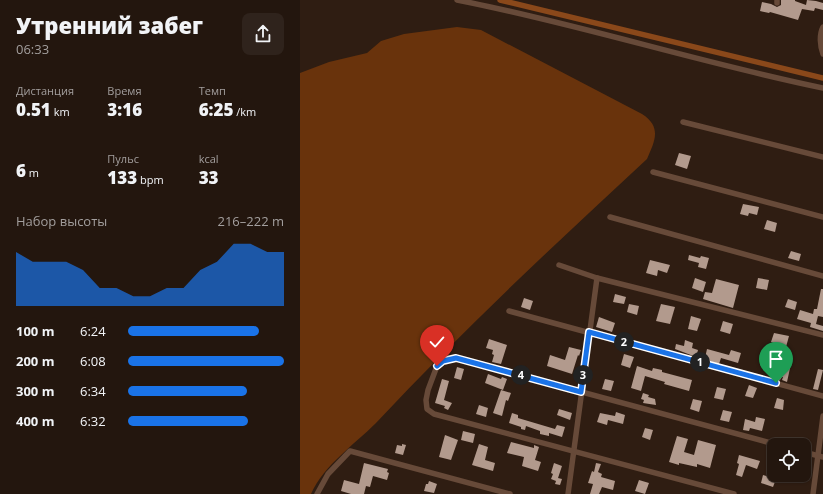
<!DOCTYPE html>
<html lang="ru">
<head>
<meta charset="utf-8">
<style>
	:root { --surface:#23160e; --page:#2f231c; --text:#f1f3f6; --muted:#a39f9e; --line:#40352e; --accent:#1a73e8 }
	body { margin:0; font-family:"Open Sans",sans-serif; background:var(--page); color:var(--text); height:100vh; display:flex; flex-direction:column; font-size:15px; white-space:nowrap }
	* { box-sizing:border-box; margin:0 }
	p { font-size:13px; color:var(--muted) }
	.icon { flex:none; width:22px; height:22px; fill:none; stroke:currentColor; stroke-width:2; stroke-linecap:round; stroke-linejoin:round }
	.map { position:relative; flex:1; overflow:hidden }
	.sheet { display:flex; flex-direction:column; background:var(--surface); width:300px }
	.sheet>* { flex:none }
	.buttons { position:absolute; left:467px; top:438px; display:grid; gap:8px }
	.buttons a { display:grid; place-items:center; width:44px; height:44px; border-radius:8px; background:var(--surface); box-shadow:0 1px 3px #0004,0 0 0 1px var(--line); font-size:20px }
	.pin { position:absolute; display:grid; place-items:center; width:34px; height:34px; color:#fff; margin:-41px -17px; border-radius:50% 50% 50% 0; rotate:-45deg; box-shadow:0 0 4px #0007 }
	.pin .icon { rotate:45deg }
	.km { position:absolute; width:20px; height:20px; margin:-10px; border-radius:50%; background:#222; color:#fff; font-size:11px; line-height:20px; text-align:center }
	.round { display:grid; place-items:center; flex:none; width:42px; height:42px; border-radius:8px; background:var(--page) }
	.overview { display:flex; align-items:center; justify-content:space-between; height:68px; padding:0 16px }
	h1 { font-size:22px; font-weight:800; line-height:30px }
	.stats { display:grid; grid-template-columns:repeat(3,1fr); gap:6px; height:68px; padding:4px 16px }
	.stats div { display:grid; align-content:center }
	.stats b { font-size:17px; font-weight:800 }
	.stats small { font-size:11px; font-weight:400 }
	.stats p { font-size:11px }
	.chart { height:112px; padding:8px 16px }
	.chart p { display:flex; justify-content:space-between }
	.chart svg { width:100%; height:72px; margin-top:4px; fill:var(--accent); opacity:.7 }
	ul { padding:0 16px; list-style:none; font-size:13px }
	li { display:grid; grid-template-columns:64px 48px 1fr; align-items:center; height:30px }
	li i { height:10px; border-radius:5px; background:var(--accent) }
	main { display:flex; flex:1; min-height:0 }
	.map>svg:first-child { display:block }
	.green { fill:#69330c }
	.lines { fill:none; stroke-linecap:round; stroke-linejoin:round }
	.canal { stroke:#8a481a; stroke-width:5.5 }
	.building { fill:#b29a8d }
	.minor { stroke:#674a39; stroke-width:5.5 }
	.route-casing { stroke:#fff; stroke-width:8 }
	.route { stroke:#1a73e8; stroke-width:5 }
</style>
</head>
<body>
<main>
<section class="sheet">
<div class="overview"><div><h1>Утренний забег</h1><p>06:33</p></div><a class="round"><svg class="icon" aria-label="share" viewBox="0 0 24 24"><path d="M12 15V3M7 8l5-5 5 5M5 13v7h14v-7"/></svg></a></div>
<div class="stats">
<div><p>Дистанция</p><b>0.51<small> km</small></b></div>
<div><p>Время</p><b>3:16</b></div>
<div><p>Темп</p><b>6:25<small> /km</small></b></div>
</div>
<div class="stats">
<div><b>6<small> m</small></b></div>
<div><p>Пульс</p><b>133<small> bpm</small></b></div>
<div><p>kcal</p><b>33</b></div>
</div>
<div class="chart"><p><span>Набор высоты</span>216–222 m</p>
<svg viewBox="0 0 160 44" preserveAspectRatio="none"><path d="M0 44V11L10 17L20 17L30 17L40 22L50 33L60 33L70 38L80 38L90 33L100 33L110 22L120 17L130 6L140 6L150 11L160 11V44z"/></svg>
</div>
<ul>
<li><b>100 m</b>6:24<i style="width:84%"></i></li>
<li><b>200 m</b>6:08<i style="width:100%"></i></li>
<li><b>300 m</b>6:34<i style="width:76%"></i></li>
<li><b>400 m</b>6:32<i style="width:77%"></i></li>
</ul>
</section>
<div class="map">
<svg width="523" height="494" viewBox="0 0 523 494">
	<rect width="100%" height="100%" fill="#2f1d12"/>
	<path class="green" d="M157,27L181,30L342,114C362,127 355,141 347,159C254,245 162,331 76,423C54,445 24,465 11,494H0V73L29,62L67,53L81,41L104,34Z"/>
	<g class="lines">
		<polyline class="canal" points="200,0 523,78"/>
	</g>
	<g class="building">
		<polygon points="481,0 495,0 495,1 506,5 507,0 516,1 523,3 523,10 515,8 514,11 502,9 498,20 470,12 469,13 460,11 462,2 471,4 477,7 481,5"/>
		<polygon points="379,153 391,156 387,169 375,165"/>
		<polygon points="443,204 459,207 457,215 449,213 448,216 440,214"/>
		<polygon points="467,220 477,223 475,232 464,229"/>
		<polygon points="491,251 501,254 499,261 488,258"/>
		<polygon points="389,255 400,258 401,256 409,258 406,269 398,267 399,263 388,260"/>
		<polygon points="350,260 370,265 367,273 358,270 357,276 346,273"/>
		<polygon points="395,278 406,282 403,292 392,288"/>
		<polygon points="458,278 469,280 467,290 456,288"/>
		<polygon points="416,279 439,285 433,308 403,299 405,292 412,293"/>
		<polygon points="521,289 523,289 523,317 518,316 516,324 523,326 523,331 510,327 511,323 497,319 500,310 513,314 514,309 517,309"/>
		<polygon points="315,294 326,297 324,304 313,302"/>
		<polygon points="224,298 233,301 230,310 221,307"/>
		<polygon points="488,299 497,302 495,310 485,307"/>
		<polygon points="329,304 339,306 337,315 327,312"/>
		<polygon points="361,304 375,307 370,324 356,321"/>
		<polygon points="391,316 401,319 397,331 388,329"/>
		<polygon points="299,317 315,323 312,332 296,327"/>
		<polygon points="423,321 433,324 430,334 420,331"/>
		<polygon points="474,333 489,336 486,347 471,342"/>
		<polygon points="189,339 207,345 201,364 192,362 194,355 192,354 193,350 186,348"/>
		<polygon points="385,340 393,343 392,348 398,350 396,357 375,349 376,344 384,346"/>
		<polygon points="269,347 281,350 279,356 278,355 272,374 247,366 250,355 265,360"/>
		<polygon points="407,349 429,355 431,350 441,353 438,363 421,358 419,364 406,360 407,358 405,358"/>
		<polygon points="464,352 492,359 487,382 482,380 483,377 482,377 480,380 470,377 473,368 460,365"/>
		<polygon points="324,354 334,357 330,368 321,365"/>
		<polygon points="337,366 352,371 353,368 362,370 362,372 392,380 389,391 364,384 365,382 345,376 341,391 331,388"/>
		<polygon points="157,367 164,369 161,380 154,378"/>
		<polygon points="518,369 523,370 518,390 513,389"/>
		<polygon points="188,374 201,379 202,377 207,379 203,390 185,383"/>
		<polygon points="142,379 149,381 144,400 152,403 148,410 144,408 145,406 135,403"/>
		<polygon points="305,379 314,381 311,391 302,389"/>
		<polygon points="449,385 457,388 453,398 445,396"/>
		<polygon points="417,387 426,389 423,400 414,398"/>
		<polygon points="201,390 211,393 208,401 206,400 202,416 193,413"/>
		<polygon points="343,393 349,395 348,397 355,399 356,405 343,403 344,400 341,399"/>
		<polygon points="477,398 484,400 483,410 474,408"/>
		<polygon points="393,399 402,401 399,412 390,409"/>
		<polygon points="179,405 188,408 186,417 176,414"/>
		<polygon points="259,409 272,413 270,420 257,415"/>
		<polygon points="423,410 432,412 429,422 420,420"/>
		<polygon points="316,412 325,415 323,424 308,420 307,425 297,422 300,413 315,416"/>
		<polygon points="212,413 218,415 218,418 255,429 257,425 265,427 262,437 249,433 249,436 240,434 240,431 226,426 225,430 221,429 221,427 209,423"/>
		<polygon points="456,417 465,419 462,431 450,428 449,431 443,430 445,419 455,422"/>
		<polygon points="345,428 353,430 350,440 342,437"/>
		<polygon points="163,431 175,434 173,443 161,440"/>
		<polygon points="145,435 158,440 151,460 139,457"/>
		<polygon points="377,436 388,439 384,452 394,455 398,440 416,445 410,468 397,464 397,467 379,463 379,465 369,462"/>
		<polygon points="211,442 234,448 234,445 239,447 235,460 241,462 238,471 222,466 224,457 207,453"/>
		<polygon points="102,444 106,445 103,455 95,453 97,445 102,446"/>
		<polygon points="179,444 188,447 185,460 195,463 193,471 172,465"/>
		<polygon points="439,455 460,461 457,469 446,465 442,477 436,475 439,464 437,463"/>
		<polygon points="64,463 88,469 87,472 89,473 87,480 73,476 70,487 66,486 64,494 51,494 41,491 44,480 59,484"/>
		<polygon points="254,463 262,466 258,478 262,479 260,485 255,484 256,481 251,479 253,474 251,473"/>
		<polygon points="296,463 301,464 298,472 302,474 301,477 315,481 313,490 302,487 299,494 290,494 293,484 288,483 292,471 294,472"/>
		<polygon points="463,475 476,479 473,487 461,483"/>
		<polygon points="339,480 349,483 345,494 335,491"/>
		<polygon points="129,481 137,484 134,493 124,491 126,484 128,484"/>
	</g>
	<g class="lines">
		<g class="minor">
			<path d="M157,0C280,24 400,63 523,88"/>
			<polyline points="477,3 477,0"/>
			<path d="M523,27C519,35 520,46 523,54"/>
			<polyline points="383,122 523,157"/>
			<polyline points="353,172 523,217"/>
			<polyline points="310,217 523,276"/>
			<polyline points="259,265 297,278 523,335"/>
			<polyline points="209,311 523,396"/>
			<polyline points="504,452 523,457"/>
			<polyline points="17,494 28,474 50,451 210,494"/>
			<polyline points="268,494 297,278"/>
			<polyline points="434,494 134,414 127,409 126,400 128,390 137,366 143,361 156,358 478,445"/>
			<polyline points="513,494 523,416"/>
		</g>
	</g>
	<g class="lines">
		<defs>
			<polyline id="route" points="137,366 143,361 156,358 281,392 289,332 476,383"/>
		</defs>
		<use href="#route" class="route-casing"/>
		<use href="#route" class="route"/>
	</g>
</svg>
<div class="buttons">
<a><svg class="icon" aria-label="locate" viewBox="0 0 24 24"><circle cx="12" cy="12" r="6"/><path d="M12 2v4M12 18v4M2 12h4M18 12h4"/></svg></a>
</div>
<div class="pin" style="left:476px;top:383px;background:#1e9e55"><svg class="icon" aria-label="arrive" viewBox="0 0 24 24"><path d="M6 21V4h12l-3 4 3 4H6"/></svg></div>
<div class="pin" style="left:137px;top:366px;background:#d93025"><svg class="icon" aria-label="check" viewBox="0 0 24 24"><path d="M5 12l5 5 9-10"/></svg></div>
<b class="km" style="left:400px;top:362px">1</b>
<b class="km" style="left:324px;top:342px">2</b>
<b class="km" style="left:283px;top:375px">3</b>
<b class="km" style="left:221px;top:375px">4</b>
</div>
</main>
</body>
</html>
